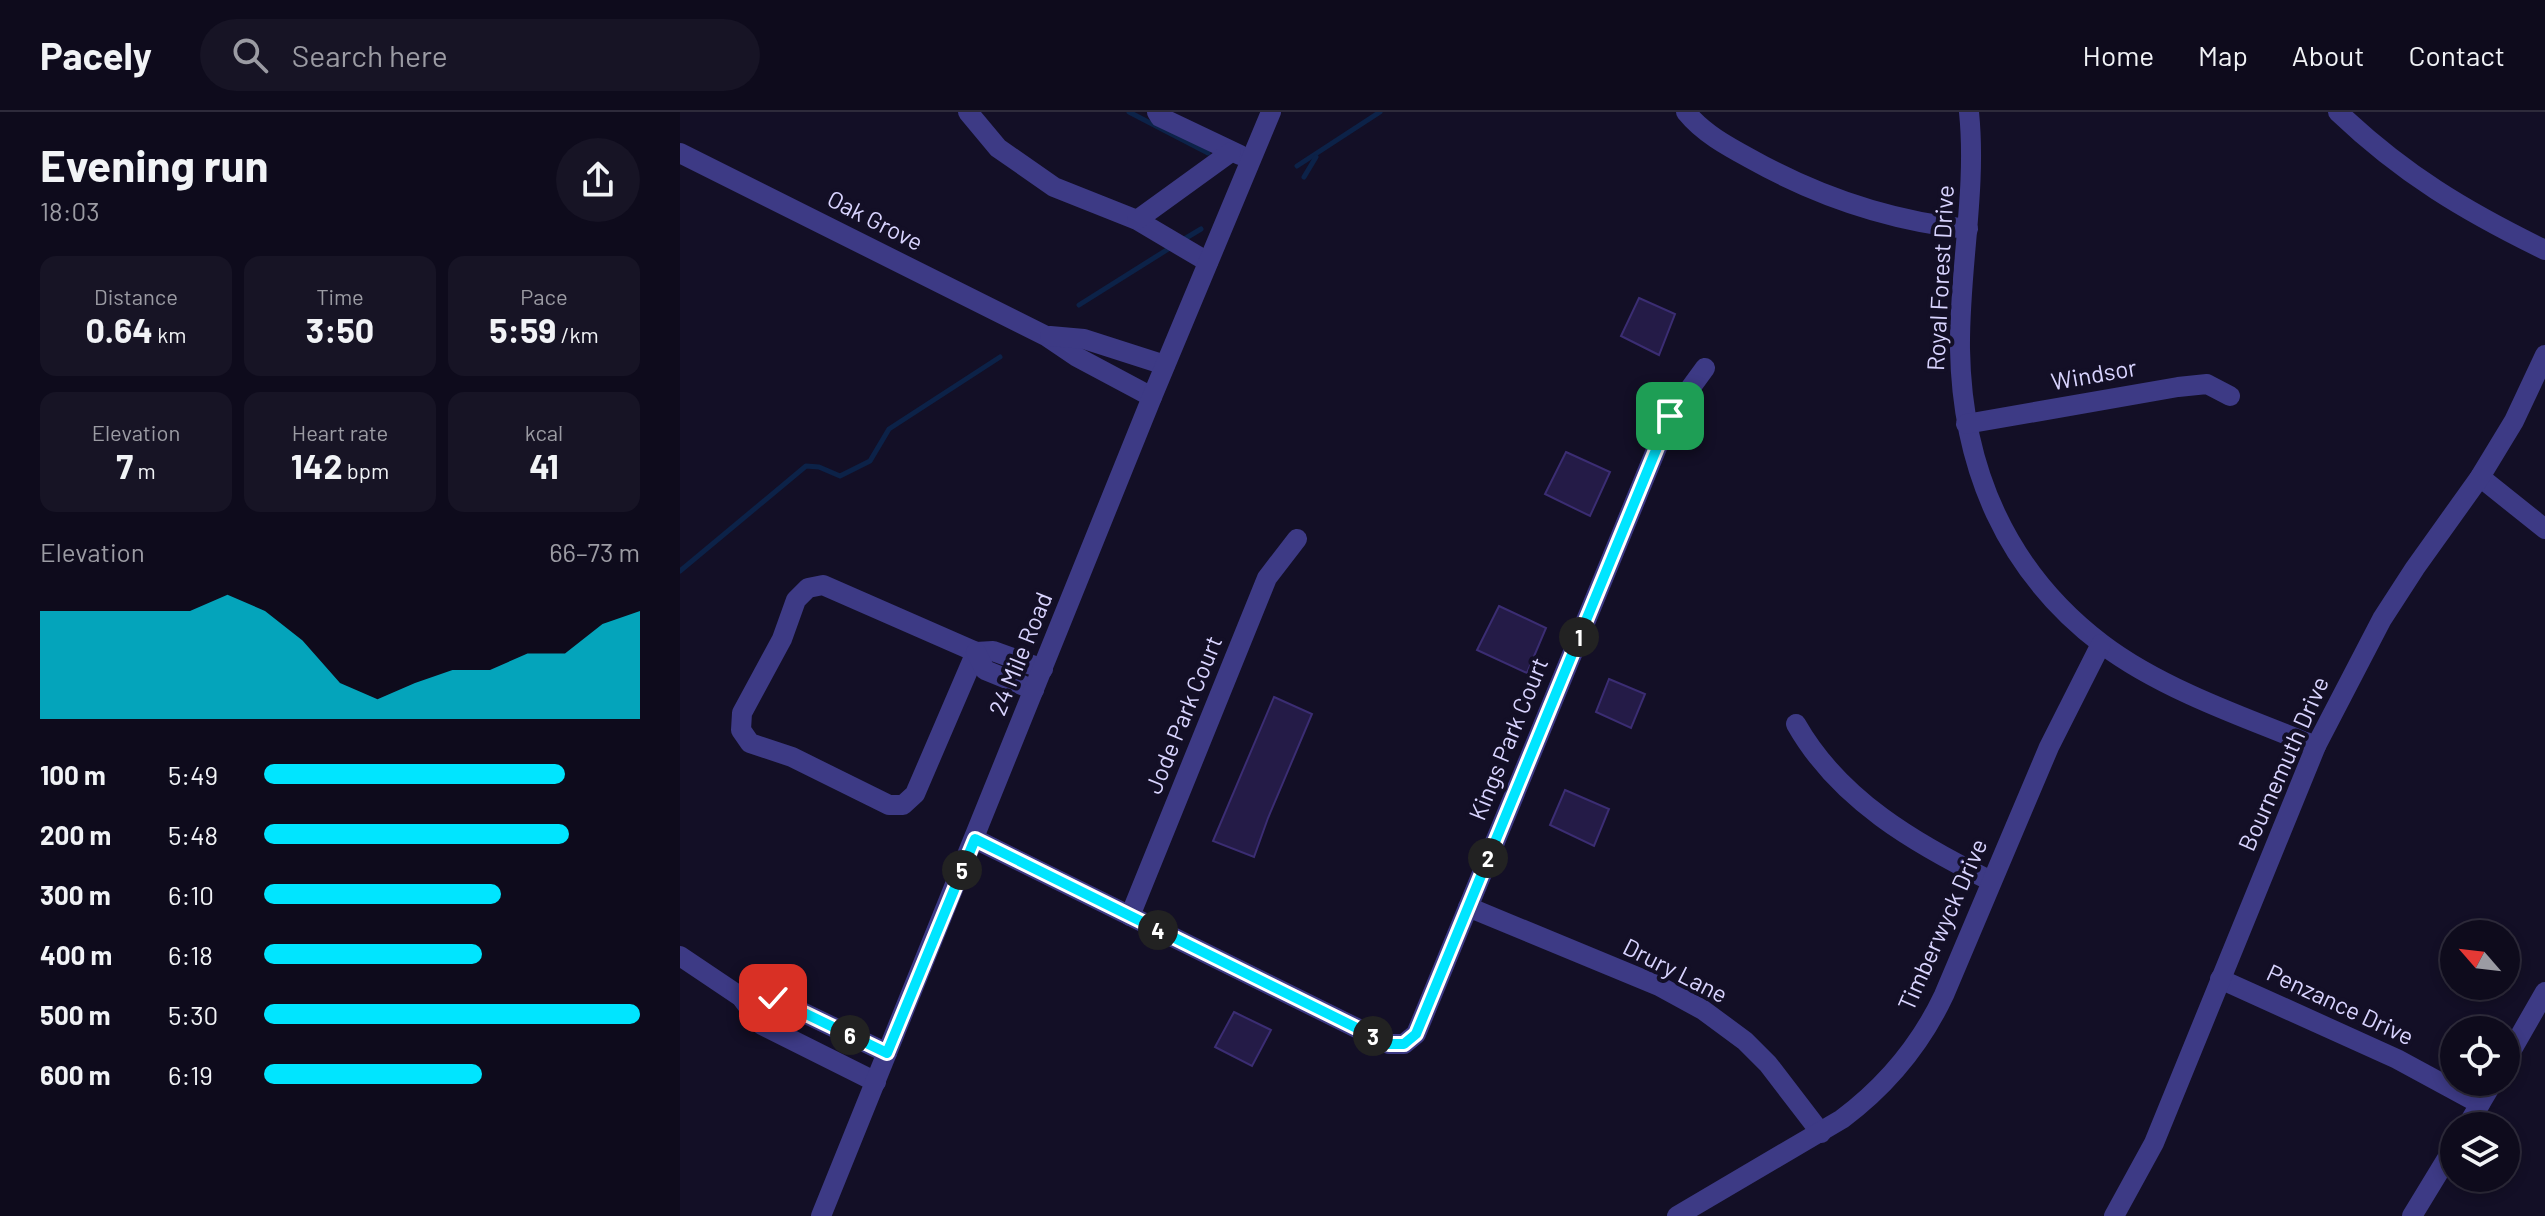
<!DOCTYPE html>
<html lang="en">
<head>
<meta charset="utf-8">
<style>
	:root { --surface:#0e0b1c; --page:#171425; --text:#f1f3f6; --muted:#9b9ba3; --line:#2e2b3b; --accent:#00e5ff }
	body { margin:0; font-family:Barlow,sans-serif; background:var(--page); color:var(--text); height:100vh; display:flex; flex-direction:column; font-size:30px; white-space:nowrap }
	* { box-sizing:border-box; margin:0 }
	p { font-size:26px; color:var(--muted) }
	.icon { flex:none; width:44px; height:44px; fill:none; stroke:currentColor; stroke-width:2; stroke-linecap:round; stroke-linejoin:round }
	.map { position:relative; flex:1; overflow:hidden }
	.drawer { display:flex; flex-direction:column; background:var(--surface); width:680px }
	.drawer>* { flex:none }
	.needle { width:52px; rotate:298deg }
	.buttons { position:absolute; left:1760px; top:808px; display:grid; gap:16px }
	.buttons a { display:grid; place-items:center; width:80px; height:80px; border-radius:50%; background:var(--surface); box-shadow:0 4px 12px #0003,0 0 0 2px var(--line); font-size:40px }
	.pin { position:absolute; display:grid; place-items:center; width:68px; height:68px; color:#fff; margin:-34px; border-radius:16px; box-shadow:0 4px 12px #0006 }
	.km { position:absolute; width:40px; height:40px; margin:-20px; border-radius:50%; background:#222; color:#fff; font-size:22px; line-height:40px; text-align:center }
	.round { display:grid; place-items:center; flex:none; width:84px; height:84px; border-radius:42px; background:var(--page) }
	.overview { display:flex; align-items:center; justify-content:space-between; height:136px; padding:0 40px }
	h1 { font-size:44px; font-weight:700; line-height:60px }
	.figures { display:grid; grid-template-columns:repeat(3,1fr); gap:12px; height:136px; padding:8px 40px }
	.figures div { display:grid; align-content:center; border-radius:16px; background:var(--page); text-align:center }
	.figures b { font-size:34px; font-weight:700 }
	.figures small { font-size:22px; font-weight:400 }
	.figures p { font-size:22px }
	.chart { height:224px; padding:16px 40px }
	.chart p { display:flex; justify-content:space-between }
	.chart svg { width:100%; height:144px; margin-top:8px; fill:var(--accent); opacity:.7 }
	ul { padding:0 40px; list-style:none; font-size:26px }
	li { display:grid; grid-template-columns:128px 96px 1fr; align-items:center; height:60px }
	li i { height:20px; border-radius:10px; background:var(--accent) }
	header { display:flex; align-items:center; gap:48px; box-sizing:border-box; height:112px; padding:0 40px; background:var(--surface); border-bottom:2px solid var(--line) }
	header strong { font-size:38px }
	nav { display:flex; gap:44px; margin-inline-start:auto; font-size:28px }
	.search { width:560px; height:72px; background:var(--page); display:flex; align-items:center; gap:20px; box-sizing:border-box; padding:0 28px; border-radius:44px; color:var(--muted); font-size:30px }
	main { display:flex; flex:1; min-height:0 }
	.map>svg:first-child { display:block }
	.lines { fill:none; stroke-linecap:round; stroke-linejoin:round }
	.stream { stroke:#0c2248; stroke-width:5 }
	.building { fill:#241b47; stroke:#3b2d73; stroke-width:2 }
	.minor { stroke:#3d3a85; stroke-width:20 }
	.route-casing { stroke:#fff; stroke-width:16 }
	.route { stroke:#00e5ff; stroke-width:10 }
	.labels { text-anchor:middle; stroke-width:8; stroke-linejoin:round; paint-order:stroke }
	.street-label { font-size:24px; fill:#d9d4ff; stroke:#130f26 }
</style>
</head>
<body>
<header>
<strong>Pacely</strong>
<div class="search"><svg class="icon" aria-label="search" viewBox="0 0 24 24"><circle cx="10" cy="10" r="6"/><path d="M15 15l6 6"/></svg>Search here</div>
<nav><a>Home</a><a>Map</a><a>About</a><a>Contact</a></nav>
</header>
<main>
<section class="drawer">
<div class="overview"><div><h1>Evening run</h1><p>18:03</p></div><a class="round"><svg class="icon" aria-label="share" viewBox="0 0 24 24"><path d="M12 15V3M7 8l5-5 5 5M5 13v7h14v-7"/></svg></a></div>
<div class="figures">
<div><p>Distance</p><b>0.64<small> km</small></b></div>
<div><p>Time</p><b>3:50</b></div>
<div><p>Pace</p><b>5:59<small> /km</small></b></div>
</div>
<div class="figures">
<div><p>Elevation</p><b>7<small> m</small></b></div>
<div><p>Heart rate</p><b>142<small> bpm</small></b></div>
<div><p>kcal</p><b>41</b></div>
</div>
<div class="chart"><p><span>Elevation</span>66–73 m</p>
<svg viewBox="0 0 160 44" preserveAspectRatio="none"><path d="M0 44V11L10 11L20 11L30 11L40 11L50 6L60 11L70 20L80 33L90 38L100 33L110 29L120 29L130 24L140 24L150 15L160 11V44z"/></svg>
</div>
<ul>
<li><b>100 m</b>5:49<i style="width:80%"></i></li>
<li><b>200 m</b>5:48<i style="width:81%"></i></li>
<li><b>300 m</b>6:10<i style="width:63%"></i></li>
<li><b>400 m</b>6:18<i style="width:58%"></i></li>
<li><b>500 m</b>5:30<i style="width:100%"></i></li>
<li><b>600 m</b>6:19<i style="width:58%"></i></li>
</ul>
</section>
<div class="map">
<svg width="1865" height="1104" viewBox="0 0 1865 1104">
	<rect width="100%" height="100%" fill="#130f26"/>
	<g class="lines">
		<g class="stream">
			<polyline points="449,0 528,41"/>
			<polyline points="617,54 700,0"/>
			<polyline points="624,65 636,45"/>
			<polyline points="501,129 521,117"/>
			<polyline points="399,193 493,134"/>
			<polyline points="0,459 126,354 139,355 160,364 190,349 209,317 320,245"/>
		</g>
	</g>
	<g class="building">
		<polygon points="959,186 995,202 979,243 941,224"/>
		<polygon points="886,340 930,360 910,404 865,382"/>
		<polygon points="819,494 866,516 847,561 797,538"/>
		<polygon points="929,567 965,582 951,616 916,600"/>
		<polygon points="594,585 632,602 588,706 574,745 533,729"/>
		<polygon points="885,678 929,697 914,734 870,713"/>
		<polygon points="554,900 591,918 572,954 535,935"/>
	</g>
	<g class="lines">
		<g class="minor">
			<polyline points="288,0 318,36 374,75 457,108 528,150"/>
			<polyline points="477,0 480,5 560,43"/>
			<path d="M1006,0C1023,21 1047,34 1071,47C1139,85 1211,109 1288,117"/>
			<path d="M1289,0C1297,79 1279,157 1280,237C1282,356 1326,459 1422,532C1481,577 1568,607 1636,634"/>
			<path d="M1658,0C1723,62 1785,99 1865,138"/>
			<polyline points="0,41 366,224 397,245 472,285"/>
			<polyline points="457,108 551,40"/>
			<polyline points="370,224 404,227 485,253"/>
			<polyline points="1286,312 1498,275 1527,272 1550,284"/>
			<polyline points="1800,365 1865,417"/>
			<polyline points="296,540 235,682 223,693 209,693 112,645 70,631 61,618 62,601 102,527 116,488 128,476 143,473 296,540 313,539 363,557"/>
			<polyline points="296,540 305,558 354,578"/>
			<path d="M1116,612C1159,688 1236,732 1311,769"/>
			<polyline points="295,727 709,932 724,932 736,922 990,304 1025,256"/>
			<polyline points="788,795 979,874 1023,898 1065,929 1088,952 1141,1021"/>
			<polyline points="450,804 587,466 617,427"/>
			<polyline points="0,844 61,885 82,913 196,970"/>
			<polyline points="1540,867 1717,947 1800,992"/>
			<polyline points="61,885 93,886 207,941"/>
			<polyline points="1826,948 1865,880"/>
			<polyline points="1787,1014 1813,970"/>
			<polyline points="141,1104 472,285 591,0"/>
			<path d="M997,1104L1162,1007C1206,974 1240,934 1264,883L1369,635L1421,532"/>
			<polyline points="1434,1104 1474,1031 1636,634 1702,507 1735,456 1800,365 1834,309 1865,243"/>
			<polyline points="1732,1104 1774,1035"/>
		</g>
	</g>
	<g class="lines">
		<defs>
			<polyline id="route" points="93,886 207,941 295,727 709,932 724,932 736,922 990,304"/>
		</defs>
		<use href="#route" class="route-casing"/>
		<use href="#route" class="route"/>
	</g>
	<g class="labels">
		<g class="street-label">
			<text transform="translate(195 109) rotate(27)" y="8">Oak Grove</text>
			<text transform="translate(1261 166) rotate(-87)" y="8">Royal Forest Drive</text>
			<text transform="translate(1414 263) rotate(-10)" y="8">Windsor</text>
			<text transform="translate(341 542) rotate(-68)" y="8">24 Mile Road</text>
			<text transform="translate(504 603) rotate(-68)" y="8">Jode Park Court</text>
			<text transform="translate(829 627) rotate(-68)" y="8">Kings Park Court</text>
			<text transform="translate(1604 652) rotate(-66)" y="8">Bournemuth Drive</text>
			<text transform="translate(1263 813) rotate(-66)" y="8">Timberwyck Drive</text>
			<text transform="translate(995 859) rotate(27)" y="8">Drury Lane</text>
			<text transform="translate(1660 893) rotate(25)" y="8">Penzance Drive</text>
		</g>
	</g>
</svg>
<div class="buttons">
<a><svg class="needle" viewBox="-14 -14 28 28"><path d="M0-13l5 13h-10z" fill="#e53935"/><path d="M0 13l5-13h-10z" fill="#9b9ba3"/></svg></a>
<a><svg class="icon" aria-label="locate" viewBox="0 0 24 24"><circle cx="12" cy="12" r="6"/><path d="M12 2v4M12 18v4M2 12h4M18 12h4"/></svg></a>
<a><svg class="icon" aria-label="layers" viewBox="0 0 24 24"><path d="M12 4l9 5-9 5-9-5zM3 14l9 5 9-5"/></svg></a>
</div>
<div class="pin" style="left:990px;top:304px;background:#1e9e55"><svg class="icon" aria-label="arrive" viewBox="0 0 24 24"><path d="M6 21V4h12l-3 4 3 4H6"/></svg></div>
<div class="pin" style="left:93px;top:886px;background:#d93025"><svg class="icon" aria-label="check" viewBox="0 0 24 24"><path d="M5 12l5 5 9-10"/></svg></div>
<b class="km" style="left:899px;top:525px">1</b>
<b class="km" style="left:808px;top:746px">2</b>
<b class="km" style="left:693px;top:924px">3</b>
<b class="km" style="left:478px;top:818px">4</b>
<b class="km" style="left:282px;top:758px">5</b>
<b class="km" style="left:170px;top:923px">6</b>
</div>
</main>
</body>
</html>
